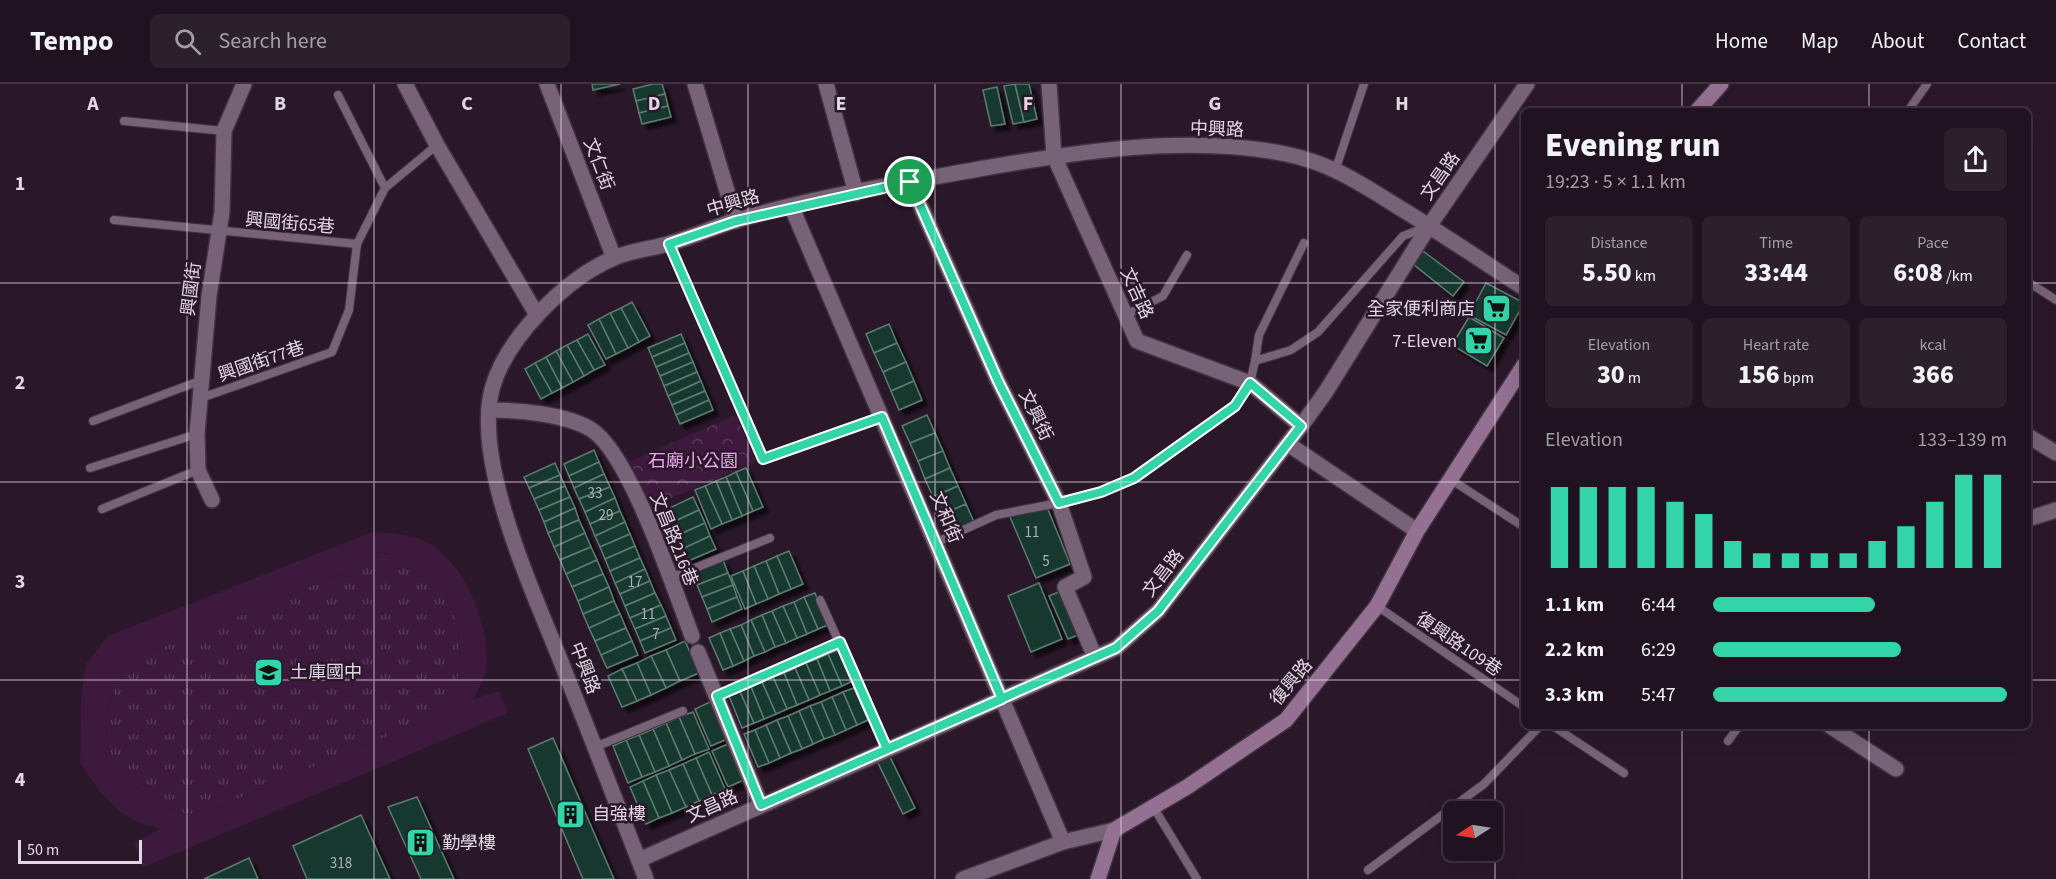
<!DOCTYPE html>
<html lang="en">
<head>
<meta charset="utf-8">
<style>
	:root { --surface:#201220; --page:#2d202d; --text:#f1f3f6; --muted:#a29ea5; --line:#3d323e; --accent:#32d4a8 }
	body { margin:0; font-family:"Source Sans 3","Noto Sans TC",sans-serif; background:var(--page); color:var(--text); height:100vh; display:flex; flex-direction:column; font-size:22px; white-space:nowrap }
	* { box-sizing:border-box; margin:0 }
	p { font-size:20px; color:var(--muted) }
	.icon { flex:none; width:33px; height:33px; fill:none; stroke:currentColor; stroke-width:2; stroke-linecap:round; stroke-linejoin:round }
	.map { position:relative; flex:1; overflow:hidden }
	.sheet { position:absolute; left:1521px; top:24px; width:510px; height:621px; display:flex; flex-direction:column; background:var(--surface); border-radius:9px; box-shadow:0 6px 24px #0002,0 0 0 2px var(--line) }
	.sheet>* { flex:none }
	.needle { width:39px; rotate:258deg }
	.controls { position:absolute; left:1443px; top:717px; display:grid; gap:12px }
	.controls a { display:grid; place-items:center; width:60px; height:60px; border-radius:9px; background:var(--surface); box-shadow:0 6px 24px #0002,0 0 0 2px var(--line); font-size:30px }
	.scale { position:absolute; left:18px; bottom:15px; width:124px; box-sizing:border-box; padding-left:6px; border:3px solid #e3d7e3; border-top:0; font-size:16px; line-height:21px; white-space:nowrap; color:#e3d7e3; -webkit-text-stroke:4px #2a182a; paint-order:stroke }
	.pin { position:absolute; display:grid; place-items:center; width:51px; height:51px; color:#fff; margin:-26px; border:3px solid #fff; border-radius:50%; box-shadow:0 2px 6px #0007 }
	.round { display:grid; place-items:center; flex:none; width:63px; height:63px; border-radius:9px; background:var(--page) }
	.summary { display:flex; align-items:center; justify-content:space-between; height:102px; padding:0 24px }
	h1 { font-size:33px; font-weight:800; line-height:45px }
	.figures { display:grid; grid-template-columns:repeat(3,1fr); gap:9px; height:102px; padding:6px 24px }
	.figures div { display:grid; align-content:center; border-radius:9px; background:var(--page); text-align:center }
	.figures b { font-size:26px; font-weight:800 }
	.figures small { font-size:16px; font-weight:400 }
	.figures p { font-size:16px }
	.chart { height:168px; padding:12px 24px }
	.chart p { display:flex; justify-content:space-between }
	.chart svg { width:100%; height:108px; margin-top:6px; stroke:var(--accent); stroke-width:6 }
	ul { padding:0 24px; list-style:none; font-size:20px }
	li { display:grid; grid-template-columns:96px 72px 1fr; align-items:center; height:45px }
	li i { height:15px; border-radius:8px; background:var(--accent) }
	header { display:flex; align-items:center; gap:36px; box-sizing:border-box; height:84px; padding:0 30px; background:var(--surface); border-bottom:2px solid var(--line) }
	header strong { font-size:28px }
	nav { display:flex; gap:33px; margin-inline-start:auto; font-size:21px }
	.search { width:420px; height:54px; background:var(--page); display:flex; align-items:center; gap:15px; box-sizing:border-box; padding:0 21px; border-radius:9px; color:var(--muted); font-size:22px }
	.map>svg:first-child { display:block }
	.grass { fill:url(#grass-tufts) }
	.forest { fill:url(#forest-crowns) }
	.pitch { fill:#3c193d; fill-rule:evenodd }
	.building { fill:#19382e; stroke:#5b7c70; stroke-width:1.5; filter:url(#shadow) }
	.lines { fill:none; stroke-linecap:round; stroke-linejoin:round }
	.service-casing { stroke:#403240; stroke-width:10 }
	.minor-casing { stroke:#403240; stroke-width:18 }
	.tertiary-casing { stroke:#403240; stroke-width:18 }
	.secondary-casing { stroke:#403240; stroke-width:18 }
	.service { stroke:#786277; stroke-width:8 }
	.minor { stroke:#786277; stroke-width:15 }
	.tertiary { stroke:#786277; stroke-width:15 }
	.secondary { stroke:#947193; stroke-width:15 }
	.route-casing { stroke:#fff; stroke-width:12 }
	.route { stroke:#32d4a8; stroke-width:8 }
	.grid { fill:none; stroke:#e3d7e3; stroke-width:1.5; stroke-opacity:0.55 }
	.labels { text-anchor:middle; stroke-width:5; stroke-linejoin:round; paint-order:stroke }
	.number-label { font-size:15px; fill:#b0afb6 }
	.street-label { font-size:18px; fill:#e3d7e3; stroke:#2a182a }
	.poi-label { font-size:18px; fill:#e3d7e3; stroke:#2a182a; text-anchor:start }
	.park-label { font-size:18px; fill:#eba4ec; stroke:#2a182a }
	.grid-label { font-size:20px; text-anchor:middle; font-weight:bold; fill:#e3d7e3; stroke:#2a182a; stroke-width:5; stroke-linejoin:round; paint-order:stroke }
</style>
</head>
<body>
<header>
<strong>Tempo</strong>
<div class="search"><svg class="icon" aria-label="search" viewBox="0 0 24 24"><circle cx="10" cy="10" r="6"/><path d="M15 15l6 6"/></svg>Search here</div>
<nav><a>Home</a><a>Map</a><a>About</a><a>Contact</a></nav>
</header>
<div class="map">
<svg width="2056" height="795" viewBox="0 0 2056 795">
	<defs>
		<pattern id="grass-tufts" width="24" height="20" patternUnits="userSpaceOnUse" patternTransform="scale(1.5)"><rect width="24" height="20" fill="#3c193d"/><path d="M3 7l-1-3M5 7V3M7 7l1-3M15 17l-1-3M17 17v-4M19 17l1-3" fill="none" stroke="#583a59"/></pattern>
		<pattern id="forest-crowns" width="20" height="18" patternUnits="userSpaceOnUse" patternTransform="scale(1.5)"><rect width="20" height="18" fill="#3c193d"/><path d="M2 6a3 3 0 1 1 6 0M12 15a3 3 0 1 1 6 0" fill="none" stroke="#583a59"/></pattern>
		<filter id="shadow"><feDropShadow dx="5.5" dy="5.5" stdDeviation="1.5" flood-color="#0009"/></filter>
	</defs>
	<rect width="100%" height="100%" fill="#2a182a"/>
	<path class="grass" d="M379,474C396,476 414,476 428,487C458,508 468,576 453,608C449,617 439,625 433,633L199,731C172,728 162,723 141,707C92,672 102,624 129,577Z"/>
	<polygon class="forest" points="736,331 756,378 650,423 630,377"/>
	<path class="pitch" d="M372,448C391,449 413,450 430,460C467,482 488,539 487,580C487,591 478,604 474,615L499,607L508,629L142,784L134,759L160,745L140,739L120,728L100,708L80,679L81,613L86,580L108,552ZM379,474C396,476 414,477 428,487C458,508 468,576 453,608C449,617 439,625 433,633L199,731C172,728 162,723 141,707C92,672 102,623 129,577Z"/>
	<g class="building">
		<polygon points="592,0 620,0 593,6"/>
		<polygon points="653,0 662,0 665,10 636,17 633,5"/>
		<polygon points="1015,0 1024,38 1013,40 1004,2"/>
		<polygon points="1015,0 1029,0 1037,35 1024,38"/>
		<polygon points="997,3 1005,40 991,42 983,6"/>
		<polygon points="665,10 668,22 639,29 636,17"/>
		<polygon points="668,22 671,33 642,40 639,29"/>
		<polygon points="1423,167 1464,198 1453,212 1413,180"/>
		<polygon points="1486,199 1524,219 1506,251 1469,231"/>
		<polygon points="632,218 650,252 639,258 621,224"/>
		<polygon points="621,224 639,258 628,264 610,229"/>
		<polygon points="610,229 628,264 616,270 599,235"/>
		<polygon points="1469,233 1504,254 1487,282 1452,261"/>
		<polygon points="599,235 616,270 606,275 588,241"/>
		<polygon points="889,240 897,259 874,269 866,250"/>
		<polygon points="588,250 605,281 594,286 577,256"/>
		<polygon points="681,250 685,259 652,273 648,264"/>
		<polygon points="577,256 594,286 584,292 567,261"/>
		<polygon points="685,259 689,269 656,283 652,273"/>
		<polygon points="897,259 906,278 883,288 874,269"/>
		<polygon points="567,261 584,292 573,298 556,267"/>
		<polygon points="556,267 573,298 562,304 546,273"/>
		<polygon points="689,269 693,278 660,292 656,283"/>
		<polygon points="546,273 562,304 552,309 535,279"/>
		<polygon points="693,278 697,288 664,302 660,292"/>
		<polygon points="906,278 914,297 891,307 883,288"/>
		<polygon points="535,279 552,309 541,315 525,285"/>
		<polygon points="697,288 701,297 668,312 664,302"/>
		<polygon points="701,297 705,307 672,321 668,312"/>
		<polygon points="914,297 922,316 899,326 891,307"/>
		<polygon points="705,307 709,316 676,331 672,321"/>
		<polygon points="709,316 713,326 680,340 676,331"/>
		<polygon points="927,331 935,349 910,359 902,342"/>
		<polygon points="935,349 943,367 918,377 910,359"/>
		<polygon points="594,366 599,378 569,392 564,380"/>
		<polygon points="943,367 950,384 925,395 918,377"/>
		<polygon points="599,378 604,390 574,404 569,392"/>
		<polygon points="555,379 560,391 529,404 524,393"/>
		<polygon points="746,384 763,423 753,427 736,388"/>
		<polygon points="950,384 958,402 933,413 925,395"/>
		<polygon points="736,388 753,427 742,432 726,393"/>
		<polygon points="604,390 610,403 579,415 574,404"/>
		<polygon points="560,391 565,402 534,415 529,404"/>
		<polygon points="726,393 742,432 732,436 716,397"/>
		<polygon points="716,397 732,436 722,440 705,402"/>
		<polygon points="565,402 570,413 539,426 534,415"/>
		<polygon points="705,402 722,440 711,445 695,406"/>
		<polygon points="958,402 966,420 941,431 933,413"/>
		<polygon points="610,403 615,414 585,428 579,415"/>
		<polygon points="570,413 575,424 544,438 539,426"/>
		<polygon points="693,413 699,426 669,440 663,427"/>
		<polygon points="615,414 620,427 590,440 585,428"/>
		<polygon points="1045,418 1070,480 1036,494 1010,433"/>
		<polygon points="966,420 974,438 948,449 941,431"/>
		<polygon points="575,424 579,436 548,449 544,438"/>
		<polygon points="699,426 705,439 674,453 669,440"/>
		<polygon points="620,427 625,438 595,452 590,440"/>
		<polygon points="579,436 585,449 554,463 548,449"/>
		<polygon points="625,438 630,450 600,463 595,452"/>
		<polygon points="705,439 710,452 680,466 674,453"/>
		<polygon points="585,449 591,463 560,476 554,463"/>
		<polygon points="630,450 635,462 605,475 600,463"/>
		<polygon points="710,452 716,465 686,478 680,466"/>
		<polygon points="635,462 640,474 610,487 605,475"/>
		<polygon points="591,463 597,476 566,490 560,476"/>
		<polygon points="789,467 803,500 791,505 777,472"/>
		<polygon points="777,472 791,505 779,510 766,477"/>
		<polygon points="640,474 645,485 615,499 610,487"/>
		<polygon points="597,476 603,490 572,503 566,490"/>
		<polygon points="723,476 728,489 697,501 693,489"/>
		<polygon points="766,477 779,510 768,515 754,482"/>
		<polygon points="754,482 768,515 756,520 743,487"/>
		<polygon points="645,485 650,497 620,510 615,499"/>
		<polygon points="743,487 756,520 745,525 731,492"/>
		<polygon points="728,489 733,501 702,513 697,501"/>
		<polygon points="603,490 609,503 578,517 572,503"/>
		<polygon points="650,497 655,509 625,522 620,510"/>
		<polygon points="1039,499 1062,555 1031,568 1008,512"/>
		<polygon points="733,501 737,513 707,525 702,513"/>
		<polygon points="609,503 614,517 583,530 578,517"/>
		<polygon points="1059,508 1078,551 1068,555 1049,512"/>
		<polygon points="655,509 661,521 630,534 625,522"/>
		<polygon points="815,509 828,541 818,545 804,513"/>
		<polygon points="737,513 742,525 712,538 707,525"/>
		<polygon points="804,513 818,545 807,550 794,518"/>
		<polygon points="614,517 620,530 589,544 583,530"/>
		<polygon points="794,518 807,550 797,554 783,522"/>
		<polygon points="661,521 666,532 635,545 630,534"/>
		<polygon points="783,522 797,554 786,559 772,527"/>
		<polygon points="772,527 786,559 775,563 762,531"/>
		<polygon points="620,530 626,544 595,557 589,544"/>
		<polygon points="762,531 775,563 765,568 751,536"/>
		<polygon points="666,532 671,544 640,557 635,545"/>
		<polygon points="751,536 765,568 754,572 741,541"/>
		<polygon points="741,541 754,572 744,577 730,545"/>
		<polygon points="626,544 632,557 601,571 595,557"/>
		<polygon points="671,544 676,556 645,569 640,557"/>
		<polygon points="730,545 744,577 733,582 720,549"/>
		<polygon points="720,549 733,582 723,586 709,554"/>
		<polygon points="632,557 638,571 607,584 601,571"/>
		<polygon points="685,557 699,589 680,597 666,566"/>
		<polygon points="666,566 680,597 666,604 651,572"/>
		<polygon points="839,566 853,597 842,602 828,570"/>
		<polygon points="828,570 842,602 830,607 817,575"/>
		<polygon points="651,572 666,604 651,611 637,579"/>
		<polygon points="817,575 830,607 820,611 806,579"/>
		<polygon points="637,579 651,611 637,617 622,585"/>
		<polygon points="806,579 820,611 809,616 795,584"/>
		<polygon points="795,584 809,616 797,621 784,589"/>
		<polygon points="622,585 637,617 622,623 608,592"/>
		<polygon points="784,589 797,621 787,625 773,593"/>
		<polygon points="773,593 787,625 776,630 762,598"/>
		<polygon points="762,598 776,630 764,635 751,603"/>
		<polygon points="751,603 764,635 754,639 740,608"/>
		<polygon points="854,604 868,636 857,641 843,608"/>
		<polygon points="740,608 754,639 742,644 729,612"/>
		<polygon points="843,608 857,641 846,646 832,613"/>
		<polygon points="832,613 846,646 835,651 821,618"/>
		<polygon points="710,618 727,655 711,662 695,625"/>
		<polygon points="821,618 835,651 824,655 810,622"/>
		<polygon points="810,622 824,655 813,660 799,627"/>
		<polygon points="799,627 813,660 802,665 788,632"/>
		<polygon points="693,628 709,665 695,670 679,633"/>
		<polygon points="788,632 802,665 791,669 777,636"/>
		<polygon points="679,633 695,670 682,676 666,639"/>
		<polygon points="777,636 791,669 780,674 766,641"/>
		<polygon points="666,639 682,676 669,682 653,645"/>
		<polygon points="766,641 780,674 769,679 755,646"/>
		<polygon points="653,645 669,682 655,688 639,651"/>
		<polygon points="755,646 769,679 758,683 744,650"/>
		<polygon points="639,651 655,688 642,693 626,656"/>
		<polygon points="553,654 614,795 583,795 528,665"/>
		<polygon points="626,656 642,693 628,699 613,662"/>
		<polygon points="728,660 744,696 728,703 712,667"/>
		<polygon points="709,668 725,705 712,711 696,674"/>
		<polygon points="889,671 915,724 903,730 877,677"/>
		<polygon points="696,674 712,711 699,717 683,680"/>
		<polygon points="683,680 699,717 686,723 669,686"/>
		<polygon points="669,686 686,723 672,729 656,691"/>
		<polygon points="656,691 672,729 659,734 643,697"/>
		<polygon points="643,697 659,734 646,740 630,703"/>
		<polygon points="417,713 454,795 421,795 388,723"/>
		<polygon points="361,731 390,795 307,795 293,762"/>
		<polygon points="249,774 258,795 204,795"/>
	</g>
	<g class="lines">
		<defs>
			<g id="service">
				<polyline points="338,11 385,104"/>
				<polyline points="1908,27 1927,0"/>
				<polyline points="124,37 224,47"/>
				<polyline points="1336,84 1364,0"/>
				<polyline points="114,136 357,160"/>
				<polyline points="1304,159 1259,251 1255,277 1291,266 1318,248 1403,152 1427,143"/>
				<polyline points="669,160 763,375 882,333"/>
				<polyline points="2028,198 2056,216"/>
				<polyline points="1126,231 1163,212 1187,171"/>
				<polyline points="201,314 332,268 349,226 357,160 385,104 437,61"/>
				<polyline points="93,337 202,296"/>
				<polyline points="90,384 197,350"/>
				<polyline points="1450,395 1524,443"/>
				<polyline points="102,425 198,386"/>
				<polyline points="935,459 996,431 1059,419 1101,408 1134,394 1235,322 1250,299 1255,277"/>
				<polyline points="670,494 770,454"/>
				<polyline points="820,516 887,665"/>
				<polyline points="1377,522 1524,623"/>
				<polyline points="717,612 840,558"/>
				<polyline points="1553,642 1624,689"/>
				<polyline points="1728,657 1739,642"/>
				<polyline points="595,663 683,627"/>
				<polyline points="1154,724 1197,795"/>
				<polyline points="1368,786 1484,700 1540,642"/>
			</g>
			<g id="minor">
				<polyline points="405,0 437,61 537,231"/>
				<polyline points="547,0 614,174"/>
				<polyline points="695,0 736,137"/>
				<polyline points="826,0 856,109"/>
				<polyline points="1049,0 1054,72 1137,257 1250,299 1301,342"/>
				<polyline points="910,98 998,297 1059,419 1084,493 1065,503 1095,573"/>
				<polyline points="792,124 1063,758"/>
				<path d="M489,326C518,326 567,330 592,346C630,371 674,505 692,552"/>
				<polyline points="2028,352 2056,369"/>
				<polyline points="1288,360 1417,447"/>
				<polyline points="212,416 198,386 197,350 209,212 222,128 224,47 244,0"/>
				<polyline points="2028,435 2056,426"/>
				<polyline points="698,568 761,721"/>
				<polyline points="1830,642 1896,685"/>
				<polyline points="639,776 1116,564 1158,527 1301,342 1325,309 1429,142 1527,0"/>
				<path d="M646,795C620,728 594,660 567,593C539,519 472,383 492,305C506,254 566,194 614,174C632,166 652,165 671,159C692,153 712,144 734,137C813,113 897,100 979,85C1076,68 1188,50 1286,70C1334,80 1364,102 1405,127C1445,152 1484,178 1524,204"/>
			</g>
			<polyline id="tertiary" points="963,795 1063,758 1114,746"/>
			<g id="secondary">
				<polyline points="1697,27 1721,0"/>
				<polyline points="1098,795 1114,746 1187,703 1286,636 1377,522 1417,447 1524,281"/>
			</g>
		</defs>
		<use href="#service" class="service-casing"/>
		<use href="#minor" class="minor-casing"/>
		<use href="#tertiary" class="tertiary-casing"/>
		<use href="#secondary" class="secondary-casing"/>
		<use href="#service" class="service"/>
		<use href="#minor" class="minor"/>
		<use href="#tertiary" class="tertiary"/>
		<use href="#secondary" class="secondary"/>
	</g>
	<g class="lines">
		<defs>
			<polyline id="route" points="910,98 736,137 669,160 763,375 882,333 1002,615 887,665 840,558 717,612 761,721 1116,564 1158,527 1301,342 1250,299 1235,322 1134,394 1101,408 1059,419 998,297 910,98"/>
		</defs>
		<use href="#route" class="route-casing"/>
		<use href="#route" class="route"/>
	</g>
	<path class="grid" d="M187,0V795M374,0V795M561,0V795M748,0V795M935,0V795M1121,0V795M1308,0V795M1495,0V795M1682,0V27M1869,0V27M0,199H1524M2028,199H2056M0,398H1524M2028,398H2056M0,596H1524M2028,596H2056M1682,642V795M1869,642V795"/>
	<defs>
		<symbol id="supermarket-square" viewBox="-11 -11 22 22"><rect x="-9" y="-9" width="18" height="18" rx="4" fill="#32d4a8" stroke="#2a182a"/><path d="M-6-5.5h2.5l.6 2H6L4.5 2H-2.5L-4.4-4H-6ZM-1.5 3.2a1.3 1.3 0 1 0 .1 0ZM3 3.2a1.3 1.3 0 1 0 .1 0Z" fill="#111"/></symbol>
		<symbol id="school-square" viewBox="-11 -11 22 22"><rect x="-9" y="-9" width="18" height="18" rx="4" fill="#32d4a8" stroke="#2a182a"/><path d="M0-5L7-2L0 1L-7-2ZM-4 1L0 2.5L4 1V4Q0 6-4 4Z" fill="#111"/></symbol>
		<symbol id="building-square" viewBox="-11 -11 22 22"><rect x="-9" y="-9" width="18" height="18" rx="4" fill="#32d4a8" stroke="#2a182a"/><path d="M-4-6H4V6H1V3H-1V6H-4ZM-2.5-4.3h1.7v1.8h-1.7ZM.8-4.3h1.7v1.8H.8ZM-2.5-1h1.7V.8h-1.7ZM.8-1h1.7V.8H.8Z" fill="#111"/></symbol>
	</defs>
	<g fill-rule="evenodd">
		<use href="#supermarket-square" x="1480" y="208" width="33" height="33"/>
		<use href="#supermarket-square" x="1462" y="240" width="33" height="33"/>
		<use href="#school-square" x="252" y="572" width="33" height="33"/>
		<use href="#building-square" x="554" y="714" width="33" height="33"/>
		<use href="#building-square" x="404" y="742" width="33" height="33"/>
	</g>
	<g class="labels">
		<g class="number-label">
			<text x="595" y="414">33</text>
			<text x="606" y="436">29</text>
			<text x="1032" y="453">11</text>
			<text x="1046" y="482">5</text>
			<text x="635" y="503">17</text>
			<text x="648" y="535">11</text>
			<text x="656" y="555">7</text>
			<text x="341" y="784">318</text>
		</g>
		<g class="street-label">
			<text transform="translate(1217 45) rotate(2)" y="6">中興路</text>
			<text transform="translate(599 80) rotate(69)" y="6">文仁街</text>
			<text transform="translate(1440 92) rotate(-55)" y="6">文昌路</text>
			<text transform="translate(733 119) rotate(-16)" y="6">中興路</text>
			<text transform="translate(290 139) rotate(5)" y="6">興國街65巷</text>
			<text transform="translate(191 205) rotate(-83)" y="6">興國街</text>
			<text transform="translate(1137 209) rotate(66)" y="6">文吉路</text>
			<text transform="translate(261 277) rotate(-19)" y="6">興國街77巷</text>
			<text transform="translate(1036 331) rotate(64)" y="6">文興街</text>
			<text transform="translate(946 433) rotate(67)" y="6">文和街</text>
			<text transform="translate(674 455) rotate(68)" y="6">文昌路216巷</text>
			<text transform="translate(1163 489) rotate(-52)" y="6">文昌路</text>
			<text transform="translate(1459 560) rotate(34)" y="6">復興路109巷</text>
			<text transform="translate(585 584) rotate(69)" y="6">中興路</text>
			<text transform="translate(1291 598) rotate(-50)" y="6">復興路</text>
			<text transform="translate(712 722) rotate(-24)" y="6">文昌路</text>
		</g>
		<g class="poi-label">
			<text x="1475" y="231" text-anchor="end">全家便利商店</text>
			<text x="1457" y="263" text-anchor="end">7-Eleven</text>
			<text x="290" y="594">土庫國中</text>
			<text x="592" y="736">自強樓</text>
			<text x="442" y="765">勤學樓</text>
		</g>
		<g class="park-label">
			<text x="693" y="383">石廟小公園</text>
		</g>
	</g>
	<g class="grid-label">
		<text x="93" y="26">A</text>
		<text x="280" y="26">B</text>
		<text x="467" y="26">C</text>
		<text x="654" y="26">D</text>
		<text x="841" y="26">E</text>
		<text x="1028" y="26">F</text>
		<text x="1215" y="26">G</text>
		<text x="1402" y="26">H</text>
		<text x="20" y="106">1</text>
		<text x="20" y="305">2</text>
		<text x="20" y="504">3</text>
		<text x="20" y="702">4</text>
	</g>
</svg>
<div class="controls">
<a><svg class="needle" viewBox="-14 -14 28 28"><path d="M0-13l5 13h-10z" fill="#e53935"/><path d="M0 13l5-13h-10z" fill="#a29ea5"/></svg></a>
</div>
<div class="scale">50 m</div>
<div class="pin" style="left:910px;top:98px;background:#1e9e55"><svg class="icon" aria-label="arrive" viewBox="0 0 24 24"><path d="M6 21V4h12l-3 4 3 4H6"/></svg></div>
<section class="sheet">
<div class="summary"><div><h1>Evening run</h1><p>19:23 · 5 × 1.1 km</p></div><a class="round"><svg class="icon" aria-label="share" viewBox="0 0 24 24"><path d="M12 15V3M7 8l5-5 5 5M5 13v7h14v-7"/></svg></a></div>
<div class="figures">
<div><p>Distance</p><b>5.50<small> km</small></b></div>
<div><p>Time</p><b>33:44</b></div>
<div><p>Pace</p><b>6:08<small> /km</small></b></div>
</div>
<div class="figures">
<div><p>Elevation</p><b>30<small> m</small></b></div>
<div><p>Heart rate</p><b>156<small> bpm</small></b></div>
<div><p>kcal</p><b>366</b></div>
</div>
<div class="chart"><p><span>Elevation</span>133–139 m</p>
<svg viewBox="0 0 160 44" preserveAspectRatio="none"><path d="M5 44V11M15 44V11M25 44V11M35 44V11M45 44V17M55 44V22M65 44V33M75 44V38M85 44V38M95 44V38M105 44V38M115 44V33M125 44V27M135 44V17M145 44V6M155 44V6"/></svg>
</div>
<ul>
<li><b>1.1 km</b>6:44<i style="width:55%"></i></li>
<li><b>2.2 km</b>6:29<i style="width:64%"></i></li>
<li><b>3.3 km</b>5:47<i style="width:100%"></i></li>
</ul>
</section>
</div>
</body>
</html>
